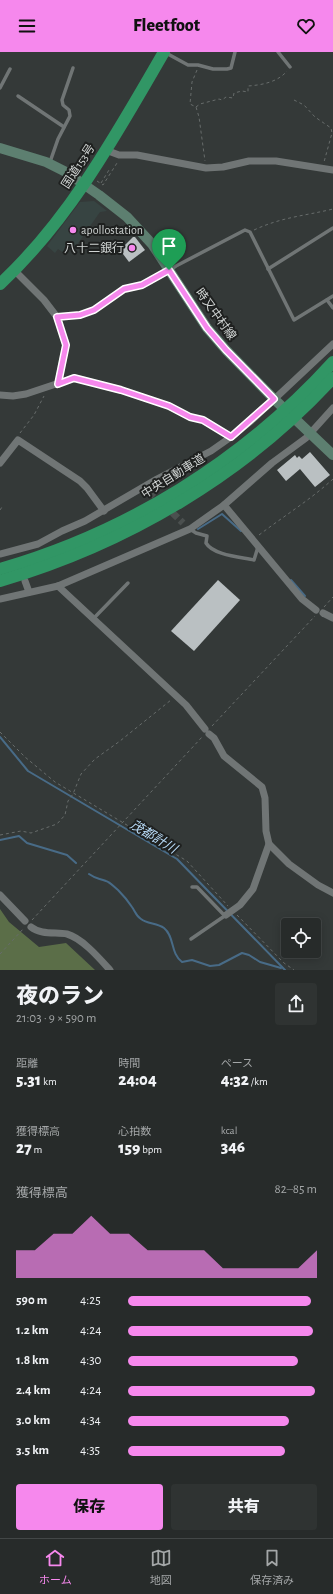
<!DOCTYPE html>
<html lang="ja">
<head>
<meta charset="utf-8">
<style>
	:root { --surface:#272b2a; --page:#2f3332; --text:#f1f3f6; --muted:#a4a7a8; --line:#434747; --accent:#f688ed }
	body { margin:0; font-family:"Alegreya Sans","Noto Sans JP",sans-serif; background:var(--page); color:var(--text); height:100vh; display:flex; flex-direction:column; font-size:15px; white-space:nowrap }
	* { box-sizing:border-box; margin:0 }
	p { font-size:13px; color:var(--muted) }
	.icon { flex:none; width:22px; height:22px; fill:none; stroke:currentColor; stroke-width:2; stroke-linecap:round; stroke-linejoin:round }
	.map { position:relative; height:918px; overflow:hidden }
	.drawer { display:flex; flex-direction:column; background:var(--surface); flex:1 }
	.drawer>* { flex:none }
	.fabs { position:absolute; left:281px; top:866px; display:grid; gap:8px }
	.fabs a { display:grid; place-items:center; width:40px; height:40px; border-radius:4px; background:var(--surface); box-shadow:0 2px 10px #0003,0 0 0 1px var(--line); font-size:20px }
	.pin { position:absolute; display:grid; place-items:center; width:34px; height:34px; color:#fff; margin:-41px -17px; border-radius:50% 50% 50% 0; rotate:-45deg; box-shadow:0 0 4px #0007 }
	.pin .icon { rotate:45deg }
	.round { display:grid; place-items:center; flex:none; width:42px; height:42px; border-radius:4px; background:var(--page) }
	.head { display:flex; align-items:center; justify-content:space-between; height:68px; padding:0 16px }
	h1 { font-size:22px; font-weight:800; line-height:30px }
	.stats { display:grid; grid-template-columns:repeat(3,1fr); gap:6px; height:68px; padding:4px 16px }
	.stats div { display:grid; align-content:center }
	.stats b { font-size:17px; font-weight:800 }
	.stats small { font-size:11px; font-weight:400 }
	.stats p { font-size:11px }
	.chart { height:112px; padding:8px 16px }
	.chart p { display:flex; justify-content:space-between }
	.chart svg { width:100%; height:72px; margin-top:4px; fill:var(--accent); opacity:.7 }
	.primary-button { display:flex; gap:8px; margin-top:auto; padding:8px 16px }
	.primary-button a { flex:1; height:46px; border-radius:4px; background:var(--accent); color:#111; font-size:16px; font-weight:800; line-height:46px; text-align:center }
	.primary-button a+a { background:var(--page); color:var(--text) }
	ul { padding:0 16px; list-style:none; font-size:13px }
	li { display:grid; grid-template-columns:64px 48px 1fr; align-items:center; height:30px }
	li i { height:10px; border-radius:5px; background:var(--accent) }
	header { display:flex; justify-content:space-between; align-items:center; height:52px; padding:0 16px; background:var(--accent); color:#111; font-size:18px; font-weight:800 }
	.menu { display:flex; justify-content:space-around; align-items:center; height:56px; border-top:1px solid var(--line); background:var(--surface); font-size:11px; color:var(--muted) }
	.menu a { display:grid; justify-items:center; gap:2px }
	.menu .current { color:var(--accent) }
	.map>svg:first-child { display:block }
	.built { fill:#374442 }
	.forest { fill:#5b6e48 }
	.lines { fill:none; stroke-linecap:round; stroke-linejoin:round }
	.stream { stroke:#486b87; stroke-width:2 }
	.building { fill:#bac0c2 }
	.street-tunnel { stroke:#4b504f; stroke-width:7; stroke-dasharray:7 3.5; stroke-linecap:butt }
	.path { stroke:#676c6b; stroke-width:1; stroke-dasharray:3 3; stroke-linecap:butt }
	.lane { stroke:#707575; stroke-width:3.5 }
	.street { stroke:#707575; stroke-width:7 }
	.secondary { stroke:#5d7f70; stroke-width:10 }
	.highway { stroke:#319665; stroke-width:12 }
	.route-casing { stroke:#fff; stroke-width:8 }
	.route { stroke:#f688ed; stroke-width:5 }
	.poi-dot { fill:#f688ed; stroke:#1e201f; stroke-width:1.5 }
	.labels { text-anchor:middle; stroke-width:4; stroke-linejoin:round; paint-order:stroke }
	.street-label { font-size:12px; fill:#d0d4d3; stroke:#1e201f }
	.poi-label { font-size:12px; fill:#d0d4d3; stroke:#1e201f; text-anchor:start }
	.water-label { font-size:13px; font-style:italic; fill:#baddfa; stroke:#1e201f }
</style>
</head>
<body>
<header><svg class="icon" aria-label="menu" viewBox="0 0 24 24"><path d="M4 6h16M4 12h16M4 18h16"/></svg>Fleetfoot<svg class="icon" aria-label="heart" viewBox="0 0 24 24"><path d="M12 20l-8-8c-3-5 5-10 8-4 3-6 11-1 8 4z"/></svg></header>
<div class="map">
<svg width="333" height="918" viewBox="0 0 333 918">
	<rect width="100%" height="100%" fill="#343938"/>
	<polygon class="built" points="94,149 107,159 100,160 74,197 70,194 64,201 58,197 55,201 47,194 80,150"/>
	<polygon class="forest" points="0,857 9,870 39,895 66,891 95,918 0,918"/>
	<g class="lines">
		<g class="stream">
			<polyline points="198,477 222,462 241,479"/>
			<polyline points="291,528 305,544"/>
			<polyline points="0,685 28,719 177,807 285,918"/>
			<polyline points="0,788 19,784 27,791 67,803 76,811"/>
			<path d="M89,822C96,827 98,826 106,829C110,830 114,835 118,838C123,843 128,849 132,855C135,859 136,864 141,867C147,872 157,871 164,876C175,885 170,901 182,910L192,908L210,914L219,913L242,901L249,903L260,910L281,916"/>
		</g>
	</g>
	<g class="building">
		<polygon points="133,185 135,185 145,198 129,210 120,198"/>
		<polygon points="310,400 330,423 315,435 300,417 286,429 277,418 295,403 297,406 299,404 302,407"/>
		<polygon points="218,528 240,548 194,599 171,579"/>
	</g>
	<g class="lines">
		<polyline class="street-tunnel" points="150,439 183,471"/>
		<g class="path">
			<polyline points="197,18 192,30 190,52 196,55 199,65 205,109"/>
			<polyline points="294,48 304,53 315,65 331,76 332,81 324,110"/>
			<path d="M196,55L200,52L219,47L222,48L226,45L233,46L234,41L242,39L248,40V34C262,33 278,30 287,19"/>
			<polyline points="97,129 103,133 117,111"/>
			<polyline points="101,131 109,118 111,119"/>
			<path d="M254,178C282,165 304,164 333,157"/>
			<polyline points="64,264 80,263 94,258 123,237 142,233 159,225"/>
			<polyline points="20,381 34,363 44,344"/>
			<polyline points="0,458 2,455"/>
			<path d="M259,483C284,464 310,448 333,427"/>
			<polyline points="324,555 333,545"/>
			<polyline points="212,674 315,564"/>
			<polyline points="0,680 25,705 55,730 187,809 228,854"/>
			<polyline points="0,783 21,779 31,781 57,772 65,763 68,749 73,742 81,722 95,707 120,689 171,648"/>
			<polyline points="237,863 284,911 294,918"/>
			<polyline points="32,868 203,684"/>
			<polyline points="0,902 24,876"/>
		</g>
		<g class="lane">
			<polyline points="278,0 290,15"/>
			<polyline points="166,1 188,13 198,13 213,17 227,17 231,16 235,0"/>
			<polyline points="0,36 10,17"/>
			<polyline points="18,44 64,75"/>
			<polyline points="50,110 58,87 70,64 69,58 63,53 62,48 73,16"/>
			<polyline points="268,217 333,176"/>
			<polyline points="164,222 176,214 245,178 250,180 294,268 333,244"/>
			<polyline points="327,248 333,256"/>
			<path d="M190,477L196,481L207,484L206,491C213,503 240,505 254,508L258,495"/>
			<polyline points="93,567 128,531"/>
			<polyline points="192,835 197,835 225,864"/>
			<polyline points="191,887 226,863"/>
		</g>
		<g class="street">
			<polyline points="111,100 119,103 137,103 206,116 223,115 249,109 276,109 333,118"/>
			<polyline points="19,223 44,248 57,265 66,293 58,332"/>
			<polyline points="0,343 13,344 26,342 74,326 121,338 169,354 190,365 203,368 231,385"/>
			<polyline points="0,411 18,388 80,429 87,436 104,459"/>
			<polyline points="224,453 302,547 316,558"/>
			<polyline points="0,502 38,492 62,479 85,469 157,427 211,399 231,385 251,369 333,292"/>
			<polyline points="25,529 29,540"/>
			<polyline points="58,534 186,653 205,677"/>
			<polyline points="0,547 58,534 190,477 224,453 272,411 306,386 333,356"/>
			<polyline points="323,561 333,566"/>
			<polyline points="209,682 214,686 224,704 262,735 265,746 266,779 269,792 289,812 318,833 333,841"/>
			<polyline points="0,843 25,869"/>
			<polyline points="226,863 240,853 253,837 269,792"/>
			<path d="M31,875C41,883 55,880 67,882C82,886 100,907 110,918"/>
		</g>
		<polyline class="secondary" points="0,96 46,110 66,120 99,143 127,165 152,192 207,276 226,298 274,347 333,403"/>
		<g class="highway">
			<path d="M0,232C70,167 117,81 164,0"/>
			<path d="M0,517C128,480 243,409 333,310"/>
			<path d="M0,529C126,492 244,423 333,326"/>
		</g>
	</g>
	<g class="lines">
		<defs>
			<polygon id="route" points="169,218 207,276 226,298 274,347 231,385 203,368 190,365 169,354 121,338 74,326 58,332 66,293 57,265 80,263 94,258 124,237 142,233"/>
		</defs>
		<use href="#route" class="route-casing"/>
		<use href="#route" class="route"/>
	</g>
	<g class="poi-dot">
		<circle cx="73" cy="178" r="4"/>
		<circle cx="132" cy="196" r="4"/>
	</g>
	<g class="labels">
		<g class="street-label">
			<text transform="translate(78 114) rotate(-57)" y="4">国道153号</text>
			<text transform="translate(216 262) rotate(54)" y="4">時又中村線</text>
			<text transform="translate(173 424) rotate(-32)" y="4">中央自動車道</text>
		</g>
		<g class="poi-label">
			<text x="81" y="182">apollostation</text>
			<text x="124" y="200" text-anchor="end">八十二銀行</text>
		</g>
		<g class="water-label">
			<text transform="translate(154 784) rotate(31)" y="5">茂都計川</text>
		</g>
	</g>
</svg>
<div class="fabs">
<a><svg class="icon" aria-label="locate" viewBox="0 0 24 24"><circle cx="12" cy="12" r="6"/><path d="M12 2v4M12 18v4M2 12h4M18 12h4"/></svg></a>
</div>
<div class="pin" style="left:169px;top:218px;background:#1e9e55"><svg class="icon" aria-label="arrive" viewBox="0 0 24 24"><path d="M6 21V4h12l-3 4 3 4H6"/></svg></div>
</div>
<section class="drawer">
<div class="head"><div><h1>夜のラン</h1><p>21:03 · 9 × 590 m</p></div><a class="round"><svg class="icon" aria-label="share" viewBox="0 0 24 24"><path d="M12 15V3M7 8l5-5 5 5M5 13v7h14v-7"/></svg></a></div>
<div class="stats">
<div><p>距離</p><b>5.31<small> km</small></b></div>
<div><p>時間</p><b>24:04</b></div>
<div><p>ペース</p><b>4:32<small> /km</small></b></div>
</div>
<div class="stats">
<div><p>獲得標高</p><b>27<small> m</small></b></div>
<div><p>心拍数</p><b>159<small> bpm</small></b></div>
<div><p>kcal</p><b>346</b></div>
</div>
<div class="chart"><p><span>獲得標高</span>82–85 m</p>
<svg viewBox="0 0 160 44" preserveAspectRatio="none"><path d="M0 44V27L10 27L20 17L30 17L40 6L50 17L60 17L70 27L80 27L90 27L100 27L110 38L120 38L130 38L140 38L150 38L160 27V44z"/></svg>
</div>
<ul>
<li><b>590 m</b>4:25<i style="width:97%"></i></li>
<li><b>1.2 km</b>4:24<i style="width:98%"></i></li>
<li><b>1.8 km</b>4:30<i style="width:90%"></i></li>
<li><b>2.4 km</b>4:24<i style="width:99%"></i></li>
<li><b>3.0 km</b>4:34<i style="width:85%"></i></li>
<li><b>3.5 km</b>4:35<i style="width:83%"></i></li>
</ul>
<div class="primary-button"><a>保存</a><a>共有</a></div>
</section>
<nav class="menu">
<a class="current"><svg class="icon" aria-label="home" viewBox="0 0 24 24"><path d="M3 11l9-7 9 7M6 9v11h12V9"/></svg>ホーム</a>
<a><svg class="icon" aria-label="map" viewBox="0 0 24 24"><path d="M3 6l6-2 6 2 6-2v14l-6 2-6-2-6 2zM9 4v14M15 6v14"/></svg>地図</a>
<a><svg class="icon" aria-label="saved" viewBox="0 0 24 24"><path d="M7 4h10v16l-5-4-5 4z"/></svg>保存済み</a>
</nav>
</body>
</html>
